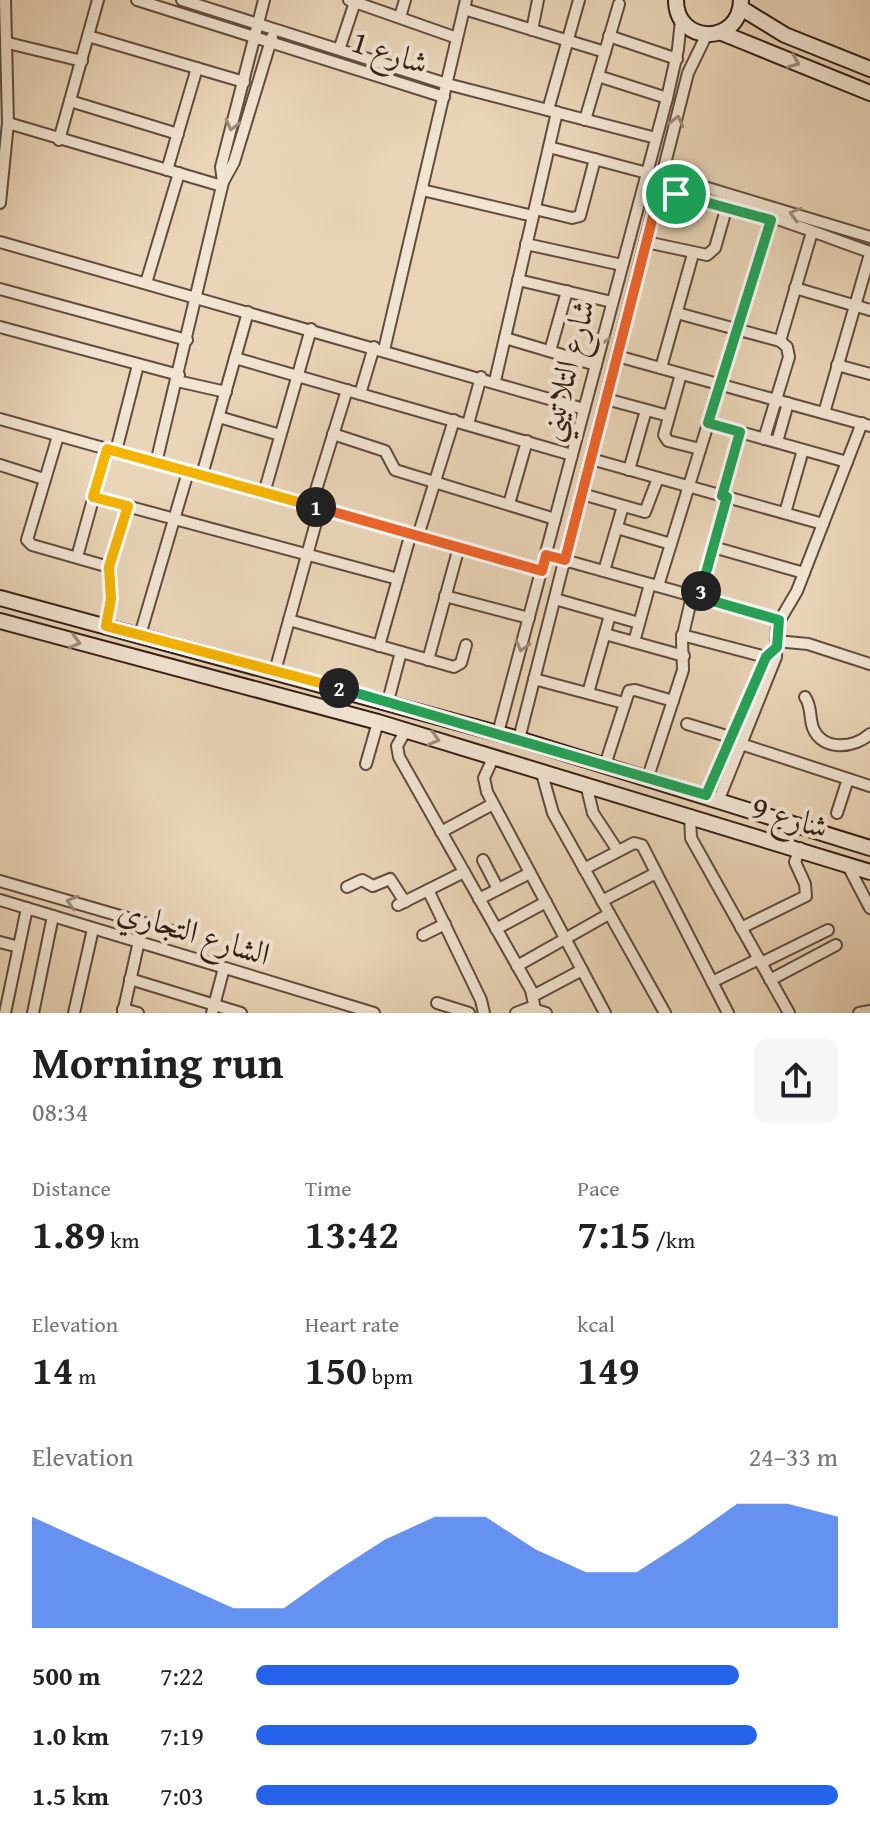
<!DOCTYPE html>
<html lang="en">
<head>
<meta charset="utf-8">
<style>
	:root { --surface:#fff; --page:#f6f6f6; --text:#202124; --muted:#757577; --accent:#2563eb }
	body { margin:0; font-family:"Gentium Book Plus",Amiri,serif; background:var(--page); color:var(--text); height:100vh; display:flex; flex-direction:column; font-size:30px; white-space:nowrap }
	* { box-sizing:border-box; margin:0 }
	p { font-size:26px; color:var(--muted) }
	.icon { flex:none; width:44px; height:44px; fill:none; stroke:currentColor; stroke-width:2; stroke-linecap:round; stroke-linejoin:round }
	.map { position:relative; height:1013px; overflow:hidden }
	.drawer { display:flex; flex-direction:column; background:var(--surface); flex:1 }
	.drawer>* { flex:none }
	.pin { position:absolute; display:grid; place-items:center; width:68px; height:68px; color:#fff; margin:-34px; border:4px solid #fff; border-radius:50%; box-shadow:0 2px 8px #0007 }
	.km { position:absolute; width:40px; height:40px; margin:-20px; border-radius:50%; background:#222; color:#fff; font-size:22px; line-height:40px; text-align:center }
	.round { display:grid; place-items:center; flex:none; width:84px; height:84px; border-radius:12px; background:var(--page) }
	.overview { display:flex; align-items:center; justify-content:space-between; height:136px; padding:0 32px }
	h1 { font-size:44px; font-weight:700; line-height:60px }
	.figures { display:grid; grid-template-columns:repeat(3,1fr); gap:12px; height:136px; padding:8px 32px }
	.figures div { display:grid; align-content:center }
	.figures b { font-size:40px; font-weight:700 }
	.figures small { font-size:22px; font-weight:400 }
	.figures p { font-size:22px }
	.chart { height:224px; padding:16px 32px }
	.chart p { display:flex; justify-content:space-between }
	.chart svg { width:100%; height:144px; margin-top:8px; fill:var(--accent); opacity:.7 }
	ul { padding:0 32px; list-style:none; font-size:26px }
	li { display:grid; grid-template-columns:128px 96px 1fr; align-items:center; height:60px }
	li i { height:20px; border-radius:10px; background:var(--accent) }
	.map>svg:first-child { display:block }
	.lines { fill:none; stroke-linecap:round; stroke-linejoin:round }
	.street-casing { stroke:#624c3e; stroke-width:14 }
	.secondary-casing { stroke:#351f15; stroke-width:18 }
	.street { stroke:#f1e4d1; stroke-width:10 }
	.secondary { stroke:#f1e4d1; stroke-width:14 }
	.oneway { stroke:#9c8b7c }
	.split-1-casing { stroke:#fff; stroke-width:16 }
	.split-2-casing { stroke:#fff; stroke-width:16 }
	.split-3-casing { stroke:#fff; stroke-width:16 }
	.split-4-casing { stroke:#fff; stroke-width:16 }
	.split-1 { stroke:#f0652b; stroke-width:10 }
	.split-2 { stroke:#f5b400; stroke-width:10 }
	.split-3 { stroke:#22a559; stroke-width:10 }
	.split-4 { stroke:#22a559; stroke-width:10 }
	.labels { text-anchor:middle; stroke-width:8; stroke-linejoin:round; paint-order:stroke }
	.street-label { font-size:32px; fill:#351f15; stroke:#f1e4d1 }
</style>
</head>
<body>
<div class="map">
<svg width="870" height="1013" viewBox="0 0 870 1013">
	<rect width="100%" height="100%" fill="#ead5b8"/>
	<filter id="stains"><feTurbulence type="fractalNoise" baseFrequency=".0025" numOctaves="4"/><feColorMatrix values="0 0 0 0 .2 0 0 0 0 .09 0 0 0 0 .02 0 0 0 .5 -.17"/></filter>
	<radialGradient id="worn" r=".72"><stop offset=".6" stop-color="#630" stop-opacity="0"/><stop offset="1" stop-color="#630" stop-opacity=".3"/></radialGradient>
	<g class="lines">
		<defs>
			<g id="street">
				<polyline points="137,0 444,97"/>
				<polyline points="182,0 447,84 656,138"/>
				<polyline points="349,0 457,38"/>
				<polyline points="464,9 605,52"/>
				<polyline points="400,17 405,0"/>
				<polyline points="532,30 538,0"/>
				<polyline points="88,36 244,82"/>
				<polyline points="609,36 677,59"/>
				<polyline points="8,43 82,61"/>
				<polyline points="340,47 355,2"/>
				<polyline points="598,76 667,98"/>
				<polyline points="70,101 178,134"/>
				<polyline points="548,110 579,0"/>
				<polyline points="585,120 619,4"/>
				<polyline points="8,123 222,186"/>
				<polyline points="59,140 98,0"/>
				<polyline points="549,147 647,173"/>
				<polyline points="167,170 197,68"/>
				<polyline points="665,170 701,186 870,237"/>
				<polyline points="223,182 234,162 272,37"/>
				<polyline points="422,190 533,216"/>
				<path d="M659,193C722,194 809,231 870,252"/>
				<polyline points="0,203 8,123 5,0"/>
				<polyline points="535,209 572,218 580,216 595,159"/>
				<polyline points="0,242 584,409"/>
				<polyline points="646,242 707,255 715,248 727,206"/>
				<polyline points="526,244 622,265"/>
				<polyline points="518,280 612,302"/>
				<polyline points="146,283 179,173"/>
				<polyline points="795,288 870,310"/>
				<polyline points="0,289 187,340"/>
				<polyline points="677,313 780,341 787,347 789,357 764,439"/>
				<polyline points="0,327 179,375"/>
				<polyline points="505,338 596,365"/>
				<polyline points="780,341 812,232"/>
				<polyline points="384,350 466,0"/>
				<polyline points="550,351 567,291"/>
				<polyline points="617,356 870,426"/>
				<polyline points="235,358 572,455"/>
				<polyline points="837,365 870,374"/>
				<polyline points="661,368 693,254"/>
				<polyline points="681,374 664,435 668,441 700,449"/>
				<polyline points="177,381 226,392"/>
				<polyline points="495,381 557,112"/>
				<polyline points="360,394 374,347"/>
				<polyline points="606,399 669,416"/>
				<polyline points="824,413 870,254"/>
				<polyline points="219,417 280,435"/>
				<polyline points="0,419 542,571"/>
				<polyline points="708,423 847,462"/>
				<polyline points="468,424 481,377"/>
				<polyline points="333,434 385,451 395,470 555,519"/>
				<polyline points="58,436 27,540 32,545 109,567"/>
				<polyline points="777,442 788,403"/>
				<polyline points="116,451 138,365"/>
				<polyline points="591,459 823,524"/>
				<polyline points="156,463 223,182 221,167 264,0"/>
				<polyline points="0,465 44,479"/>
				<polyline points="629,470 646,410"/>
				<polyline points="202,475 248,312"/>
				<polyline points="264,493 311,329"/>
				<polyline points="582,494 645,512 658,478"/>
				<polyline points="722,496 740,432"/>
				<polyline points="93,497 398,579"/>
				<polyline points="509,504 527,441"/>
				<polyline points="311,506 347,390"/>
				<polyline points="785,513 803,450"/>
				<polyline points="617,528 671,544"/>
				<polyline points="418,536 454,420"/>
				<polyline points="713,547 804,573"/>
				<polyline points="546,555 779,620"/>
				<polyline points="77,557 107,449"/>
				<polyline points="604,571 623,506"/>
				<polyline points="658,586 771,220"/>
				<polyline points="445,596 529,618"/>
				<polyline points="699,597 727,497"/>
				<polyline points="555,599 639,623"/>
				<polyline points="289,620 454,667 461,663 466,645"/>
				<polyline points="106,626 111,599 109,567 128,506"/>
				<polyline points="605,634 684,656"/>
				<polyline points="140,635 188,472"/>
				<polyline points="682,635 766,657"/>
				<polyline points="776,641 808,644 870,664"/>
				<polyline points="634,642 650,584"/>
				<polyline points="379,646 411,533"/>
				<polyline points="428,660 459,547"/>
				<polyline points="275,671 320,508"/>
				<polyline points="534,679 624,703"/>
				<polyline points="588,693 610,615"/>
				<path d="M805,697C812,707 809,717 813,728C823,752 854,748 870,734"/>
				<polyline points="388,701 401,652"/>
				<polyline points="687,724 730,737"/>
				<polyline points="406,730 397,746 399,757 531,990 535,1009"/>
				<polyline points="498,733 667,98 678,49 681,20"/>
				<polyline points="519,739 688,73 706,36"/>
				<polyline points="741,744 870,786"/>
				<polyline points="494,756 484,778 487,792 605,1013"/>
				<polyline points="366,764 378,722"/>
				<polyline points="605,765 629,691 635,690 673,701"/>
				<polyline points="541,770 553,813 665,1013"/>
				<polyline points="648,777 683,670 682,639 692,596"/>
				<polyline points="586,784 593,813 618,851"/>
				<polyline points="706,795 766,657 777,647"/>
				<polyline points="719,799 776,657 777,625 797,591 862,423"/>
				<polyline points="837,813 848,779"/>
				<polyline points="690,815 691,838 789,1013"/>
				<polyline points="441,832 493,804"/>
				<polyline points="483,860 498,889"/>
				<polyline points="847,864 870,908"/>
				<polyline points="584,869 634,843 642,845 728,1013"/>
				<polyline points="0,881 189,936"/>
				<polyline points="347,887 362,880 373,886 390,879 405,902"/>
				<polyline points="428,890 481,1000 484,1013"/>
				<polyline points="479,899 530,873"/>
				<polyline points="0,900 374,1013"/>
				<polyline points="602,901 656,873"/>
				<polyline points="398,905 464,872"/>
				<polyline points="741,928 806,896 805,884 795,862 800,848"/>
				<polyline points="496,929 546,902"/>
				<polyline points="423,935 445,924"/>
				<polyline points="0,942 19,947"/>
				<polyline points="761,963 828,930"/>
				<polyline points="517,966 609,914"/>
				<polyline points="130,979 241,1013"/>
				<polyline points="770,980 836,945"/>
				<polyline points="712,982 759,959"/>
				<polyline points="533,996 582,970"/>
				<polyline points="437,1003 469,1013"/>
				<polyline points="123,1009 138,1013"/>
				<polyline points="5,1013 27,908"/>
				<polyline points="33,1013 53,916"/>
				<polyline points="74,1013 93,929"/>
				<polyline points="123,1013 143,923"/>
				<polyline points="212,1013 224,968"/>
				<polyline points="516,1013 529,1008 546,1013"/>
				<polyline points="859,1013 870,1011"/>
			</g>
			<g id="secondary">
				<path d="M676,0C676,45 740,46 741,0"/>
				<polyline points="741,8 785,35 870,69"/>
				<polyline points="722,33 870,93"/>
				<polyline points="0,598 519,739 870,848"/>
				<polyline points="0,621 378,722 870,872"/>
			</g>
		</defs>
		<use href="#street" class="street-casing"/>
		<use href="#secondary" class="secondary-casing"/>
		<use href="#street" class="street"/>
		<use href="#secondary" class="secondary"/>
	</g>
	<defs><path id="oneway-chevron" d="M-2-3.5L2.5 0L-2 3.5" fill="none" stroke-width="1.6" stroke-linecap="round" stroke-linejoin="round" transform="scale(2)"/></defs>
	<g class="oneway">
		<use href="#oneway-chevron" transform="translate(794 62) rotate(22)"/>
		<use href="#oneway-chevron" transform="translate(677 121) rotate(-76)"/>
		<use href="#oneway-chevron" transform="translate(232 125) rotate(105)"/>
		<use href="#oneway-chevron" transform="translate(795 214) rotate(-164)"/>
		<use href="#oneway-chevron" transform="translate(602 340) rotate(105)"/>
		<use href="#oneway-chevron" transform="translate(75 642) rotate(15)"/>
		<use href="#oneway-chevron" transform="translate(522 646) rotate(105)"/>
		<use href="#oneway-chevron" transform="translate(434 739) rotate(16)"/>
		<use href="#oneway-chevron" transform="translate(72 902) rotate(-164)"/>
	</g>
	<g class="lines">
		<defs>
			<polyline id="split-1" points="316,507 542,571 546,555 565,560 659,193 676,194"/>
			<polyline id="split-2" points="316,507 107,449 93,497 128,506 109,567 111,599 106,626 339,688"/>
			<polyline id="split-3" points="339,688 706,795 766,657 777,647 779,620 699,597 701,591"/>
			<polyline id="split-4" points="676,194 771,220 708,423 740,432 722,496 727,497 701,591"/>
		</defs>
		<use href="#split-1" class="split-1-casing"/>
		<use href="#split-2" class="split-2-casing"/>
		<use href="#split-3" class="split-3-casing"/>
		<use href="#split-4" class="split-4-casing"/>
		<use href="#split-1" class="split-1"/>
		<use href="#split-2" class="split-2"/>
		<use href="#split-3" class="split-3"/>
		<use href="#split-4" class="split-4"/>
	</g>
	<g class="labels">
		<g class="street-label">
			<text transform="translate(390 52) rotate(18)" y="11">شارع 1</text>
			<text transform="translate(566 370) rotate(-75)" y="11">شارع التلاتيني</text>
			<text transform="translate(790 817) rotate(17)" y="11">شارع 9</text>
			<text transform="translate(194 932) rotate(17)" y="11">الشارع التجاري</text>
		</g>
	</g>
	<rect width="100%" height="100%" filter="url(#stains)"/>
	<rect width="100%" height="100%" fill="url(#worn)"/>
</svg>
<div class="pin" style="left:676px;top:194px;background:#1e9e55"><svg class="icon" aria-label="arrive" viewBox="0 0 24 24"><path d="M6 21V4h12l-3 4 3 4H6"/></svg></div>
<b class="km" style="left:316px;top:507px">1</b>
<b class="km" style="left:339px;top:688px">2</b>
<b class="km" style="left:701px;top:591px">3</b>
</div>
<section class="drawer">
<div class="overview"><div><h1>Morning run</h1><p>08:34</p></div><a class="round"><svg class="icon" aria-label="share" viewBox="0 0 24 24"><path d="M12 15V3M7 8l5-5 5 5M5 13v7h14v-7"/></svg></a></div>
<div class="figures">
<div><p>Distance</p><b>1.89<small> km</small></b></div>
<div><p>Time</p><b>13:42</b></div>
<div><p>Pace</p><b>7:15<small> /km</small></b></div>
</div>
<div class="figures">
<div><p>Elevation</p><b>14<small> m</small></b></div>
<div><p>Heart rate</p><b>150<small> bpm</small></b></div>
<div><p>kcal</p><b>149</b></div>
</div>
<div class="chart"><p><span>Elevation</span>24–33 m</p>
<svg viewBox="0 0 160 44" preserveAspectRatio="none"><path d="M0 44V10L10 17L20 24L30 31L40 38L50 38L60 27L70 17L80 10L90 10L100 20L110 27L120 27L130 17L140 6L150 6L160 10V44z"/></svg>
</div>
<ul>
<li><b>500 m</b>7:22<i style="width:83%"></i></li>
<li><b>1.0 km</b>7:19<i style="width:86%"></i></li>
<li><b>1.5 km</b>7:03<i style="width:100%"></i></li>
</ul>
</section>
</body>
</html>
